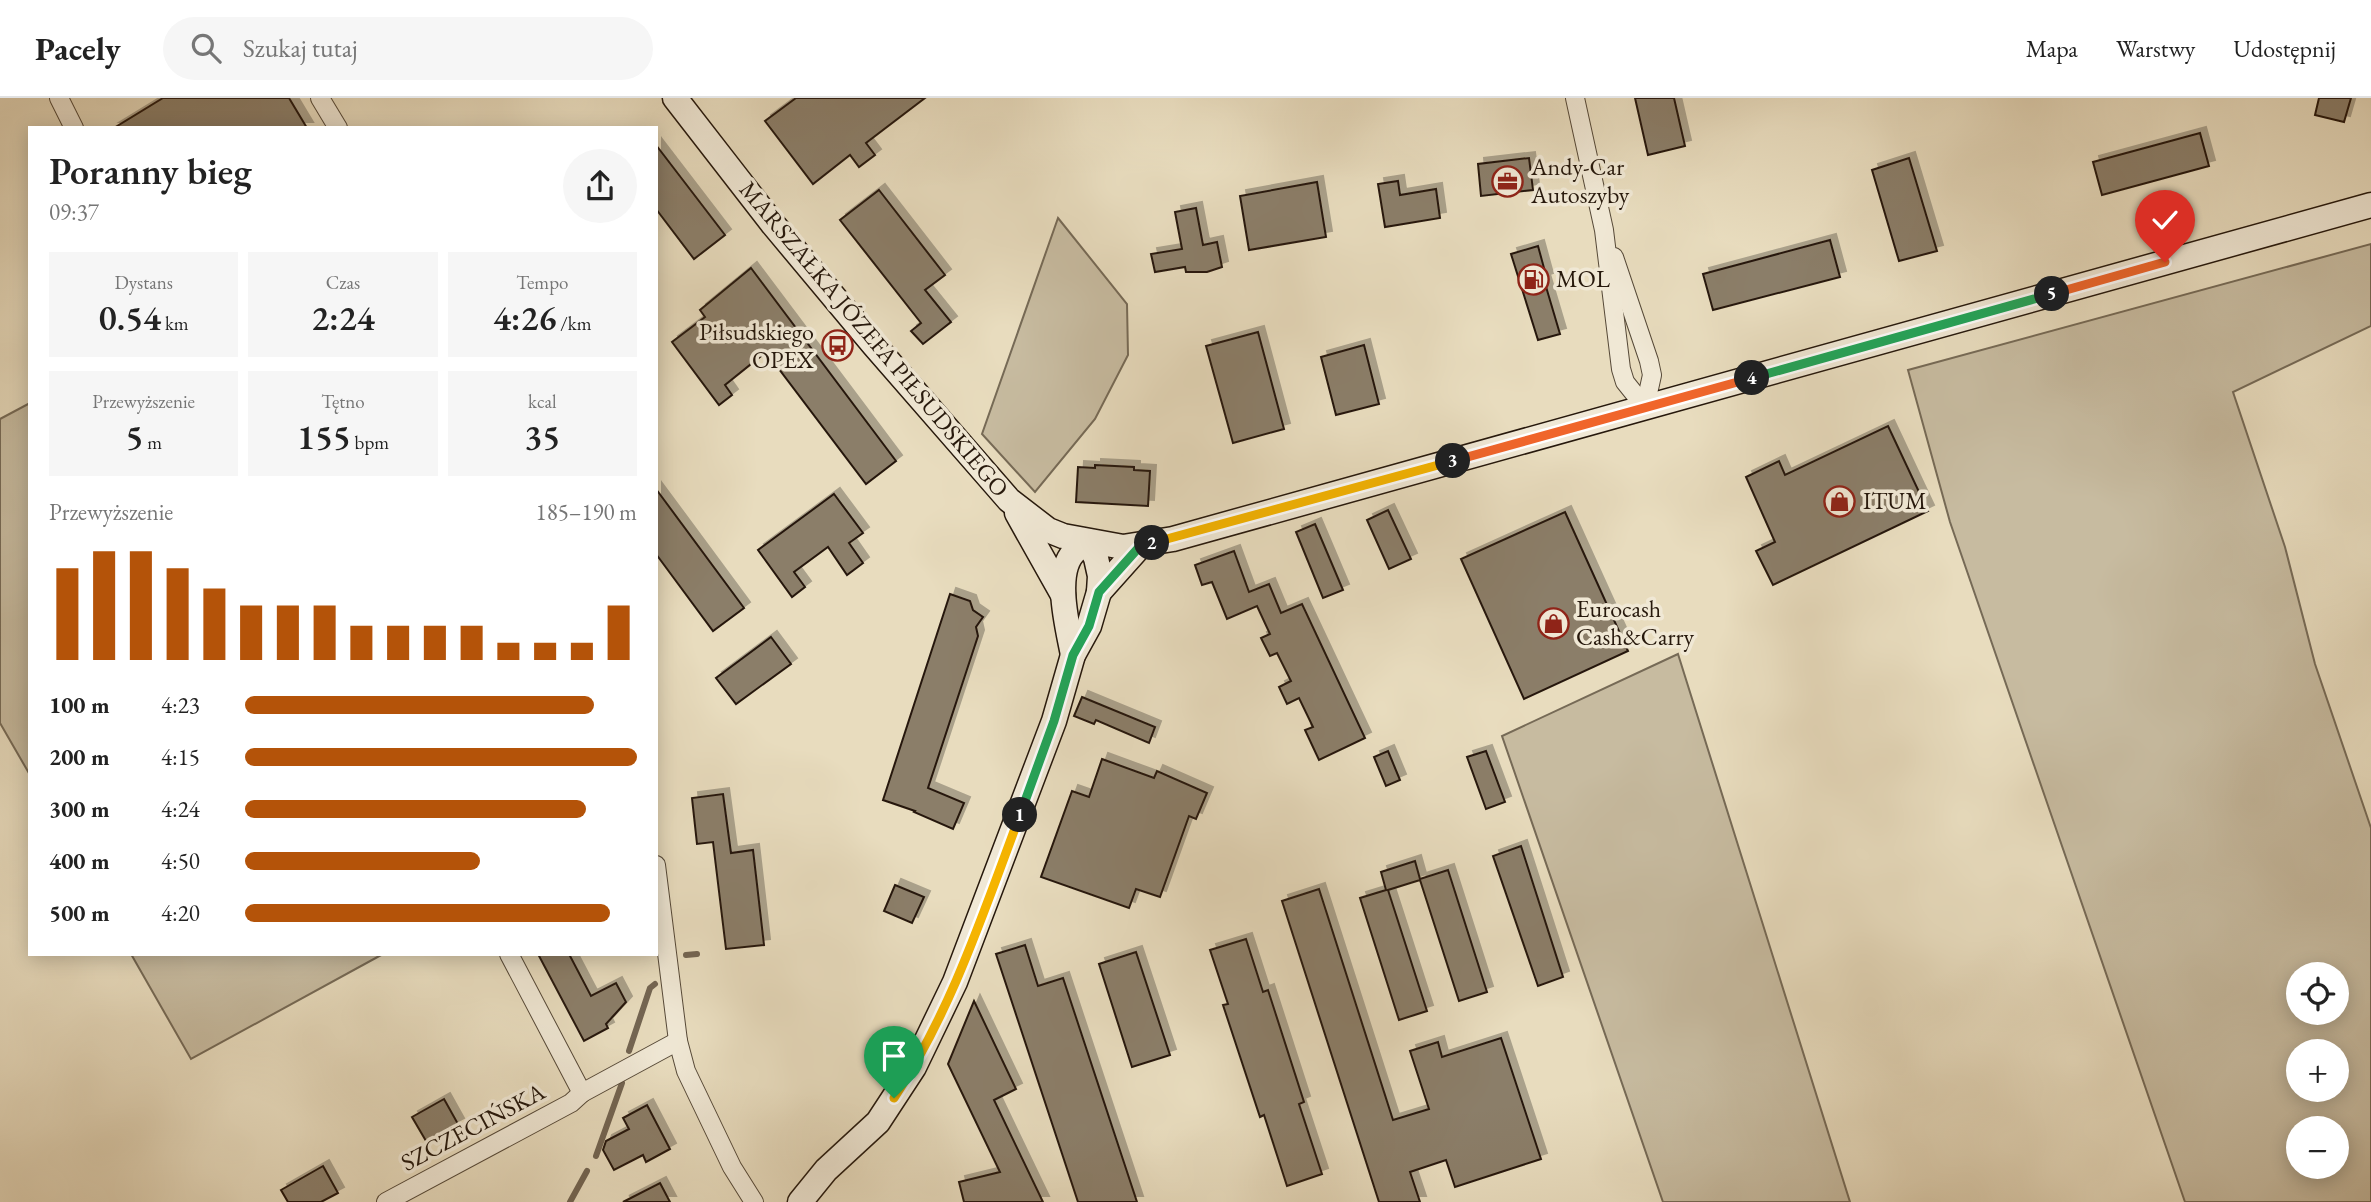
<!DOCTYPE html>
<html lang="pl">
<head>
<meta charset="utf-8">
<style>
	:root { --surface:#fff; --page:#f6f6f6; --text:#222; --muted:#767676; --line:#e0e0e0; --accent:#b45309 }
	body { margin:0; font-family:"EB Garamond",serif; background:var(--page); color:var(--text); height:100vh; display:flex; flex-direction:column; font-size:26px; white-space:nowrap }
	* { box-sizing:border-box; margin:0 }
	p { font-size:23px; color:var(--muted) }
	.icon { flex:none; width:38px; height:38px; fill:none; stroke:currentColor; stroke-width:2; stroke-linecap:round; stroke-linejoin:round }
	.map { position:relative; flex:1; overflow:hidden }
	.panel { position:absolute; left:28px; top:28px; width:630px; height:830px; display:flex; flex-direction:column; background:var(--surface); border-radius:0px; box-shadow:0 4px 18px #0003 }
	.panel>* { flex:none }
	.tools { position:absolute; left:2286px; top:864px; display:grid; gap:14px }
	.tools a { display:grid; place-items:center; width:63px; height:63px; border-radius:50%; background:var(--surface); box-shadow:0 4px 18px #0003; font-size:35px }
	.pin { position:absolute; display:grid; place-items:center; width:60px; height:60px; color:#fff; margin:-72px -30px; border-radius:50% 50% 50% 0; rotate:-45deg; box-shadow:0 0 7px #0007 }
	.pin .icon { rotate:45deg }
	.km { position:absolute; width:35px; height:35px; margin:-18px; border-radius:50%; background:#222; color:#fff; font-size:19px; line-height:35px; text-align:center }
	.round { display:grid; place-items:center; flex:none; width:74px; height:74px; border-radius:37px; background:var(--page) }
	.head { display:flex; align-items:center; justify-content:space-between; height:119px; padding:0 21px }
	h1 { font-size:38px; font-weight:600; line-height:52px }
	.figures { display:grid; grid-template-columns:repeat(3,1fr); gap:10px; height:119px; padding:7px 21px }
	.figures div { display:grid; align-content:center; border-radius:0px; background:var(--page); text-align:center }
	.figures b { font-size:35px; font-weight:600 }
	.figures small { font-size:19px; font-weight:400 }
	.figures p { font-size:19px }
	.chart { height:196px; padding:14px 21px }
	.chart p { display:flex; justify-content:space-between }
	.chart svg { width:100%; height:126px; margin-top:7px; stroke:var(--accent); stroke-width:6 }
	ul { padding:0 21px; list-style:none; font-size:23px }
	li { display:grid; grid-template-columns:112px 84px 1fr; align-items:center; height:52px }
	li i { height:18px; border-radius:9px; background:var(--accent) }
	header { display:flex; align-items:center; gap:42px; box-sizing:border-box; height:98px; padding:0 35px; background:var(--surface); border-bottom:2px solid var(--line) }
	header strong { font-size:33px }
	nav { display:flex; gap:38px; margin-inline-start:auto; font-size:24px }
	.search { width:490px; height:63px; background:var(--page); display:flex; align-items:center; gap:18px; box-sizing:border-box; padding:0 24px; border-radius:38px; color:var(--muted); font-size:26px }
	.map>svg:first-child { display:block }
	.green { fill:#c7bba0; stroke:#766a56; stroke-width:2; fill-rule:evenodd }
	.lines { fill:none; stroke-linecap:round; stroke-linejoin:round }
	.stream { stroke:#736552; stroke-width:6 }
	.building { fill:#8b7e69; stroke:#26180c; stroke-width:2; filter:url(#shadow) }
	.street-casing { stroke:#564938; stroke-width:20 }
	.secondary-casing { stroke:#26180c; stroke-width:27 }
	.street { stroke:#f0e8d5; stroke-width:18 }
	.secondary { stroke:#f0e8d5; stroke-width:24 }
	.split-1-casing { stroke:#fff; stroke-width:14 }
	.split-2-casing { stroke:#fff; stroke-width:14 }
	.split-3-casing { stroke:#fff; stroke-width:14 }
	.split-4-casing { stroke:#fff; stroke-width:14 }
	.split-5-casing { stroke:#fff; stroke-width:14 }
	.split-6-casing { stroke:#fff; stroke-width:14 }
	.split-1 { stroke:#f5b400; stroke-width:9 }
	.split-2 { stroke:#22a559; stroke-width:9 }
	.split-3 { stroke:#f5b400; stroke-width:9 }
	.split-4 { stroke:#f0652b; stroke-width:9 }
	.split-5 { stroke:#22a559; stroke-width:9 }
	.split-6 { stroke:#f0652b; stroke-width:9 }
	.labels { text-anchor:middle; stroke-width:7; stroke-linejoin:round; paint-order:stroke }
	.poi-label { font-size:24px; fill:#26180c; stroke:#f0e8d5; text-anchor:start }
	.street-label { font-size:24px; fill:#26180c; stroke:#f0e8d5 }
</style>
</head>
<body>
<header>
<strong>Pacely</strong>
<div class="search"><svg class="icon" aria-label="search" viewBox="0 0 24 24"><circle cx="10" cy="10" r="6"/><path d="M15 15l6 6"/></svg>Szukaj tutaj</div>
<nav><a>Mapa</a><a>Warstwy</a><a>Udostępnij</a></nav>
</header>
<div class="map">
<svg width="2371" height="1104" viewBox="0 0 2371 1104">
	<defs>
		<filter id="shadow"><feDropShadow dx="6" dy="-6" stdDeviation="0" flood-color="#0004"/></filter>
	</defs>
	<rect width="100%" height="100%" fill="#e8dcbe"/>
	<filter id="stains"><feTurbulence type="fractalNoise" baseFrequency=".00286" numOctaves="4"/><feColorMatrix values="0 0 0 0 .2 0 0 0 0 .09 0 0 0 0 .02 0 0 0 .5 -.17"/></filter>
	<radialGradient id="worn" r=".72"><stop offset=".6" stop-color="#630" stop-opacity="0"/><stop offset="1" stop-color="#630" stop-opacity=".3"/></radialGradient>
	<g class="green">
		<polygon points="1058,120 1127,206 1128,257 1095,321 1035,394 982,336"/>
		<path d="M2371,146V228L2233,294L2285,449L2315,566L2371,730V1104H2185L1950,424L1908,272ZM2298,877H2336V915H2298ZM2298,954H2336V992H2298ZM2298,1031H2336V1069H2298Z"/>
		<polygon points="30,305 30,677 0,625 0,321"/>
		<polygon points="1678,556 1850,1104 1663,1104 1502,638"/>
		<polygon points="131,856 383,856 191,961"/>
	</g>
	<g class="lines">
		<g class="stream">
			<polyline points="686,857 697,856"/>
			<polyline points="629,953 650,890 655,886"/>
			<polyline points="596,1058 622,985"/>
			<polyline points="570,1104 587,1073"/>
		</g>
	</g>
	<g class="building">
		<polygon points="163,0 289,0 307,30 114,30"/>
		<polygon points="796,0 925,0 866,45 875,57 859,69 850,57 813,86 765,23"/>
		<polygon points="1635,0 1674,0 1685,48 1648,57"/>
		<polygon points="2319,0 2351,0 2344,24 2315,17"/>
		<polygon points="2200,35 2209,68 2102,97 2093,64"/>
		<polygon points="656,47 725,137 694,161 656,111"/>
		<polygon points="1529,60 1533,92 1481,98 1478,66"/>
		<polygon points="1909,60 1937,153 1899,163 1872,72"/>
		<polygon points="1398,83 1400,97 1436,91 1440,120 1385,129 1378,86"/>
		<polygon points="1317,84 1326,139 1249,152 1240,98"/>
		<polygon points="879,92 945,177 925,192 951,224 923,246 911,233 921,225 840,122"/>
		<polygon points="1196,110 1203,147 1217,144 1222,169 1207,174 1186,174 1185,169 1155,174 1151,156 1182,151 1175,114"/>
		<polygon points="1830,142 1840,179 1713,212 1703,176"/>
		<polygon points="1538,148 1547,181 1544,182 1560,236 1538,242 1511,156"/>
		<polygon points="751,170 896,363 866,386 766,254 725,287 732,297 719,307 672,244 705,219 700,212"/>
		<polygon points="1258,234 1284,331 1233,345 1206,248"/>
		<polygon points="1364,247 1379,306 1336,317 1321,259"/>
		<polygon points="1888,328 1928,413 1773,487 1756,453 1775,444 1746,379 1779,363 1785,377"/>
		<polygon points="1095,367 1134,369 1134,372 1150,373 1148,408 1076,404 1078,369 1095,370"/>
		<polygon points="656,391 744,510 713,533 656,456"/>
		<polygon points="834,396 863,435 849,445 863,465 847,477 828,449 794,474 805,489 792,499 758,452"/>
		<polygon points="1388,412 1411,461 1389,471 1367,422"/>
		<polygon points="1565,414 1628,553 1524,601 1461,461"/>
		<polygon points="1315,426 1343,492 1323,500 1296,434"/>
		<polygon points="1234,453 1249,494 1269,486 1281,515 1302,506 1365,640 1319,662 1305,632 1313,629 1299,600 1287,606 1279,589 1291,583 1277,555 1270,558 1261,540 1270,536 1257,508 1227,521 1212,484 1202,487 1195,467"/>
		<polygon points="950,496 970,503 973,512 983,519 976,529 978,538 928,690 964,705 953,731 914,714 915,713 883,702"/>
		<polygon points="771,539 791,566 736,606 716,580"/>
		<polygon points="1082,599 1155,629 1149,645 1096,622 1094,626 1074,618"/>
		<polygon points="1388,653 1400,682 1386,688 1374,659"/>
		<polygon points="1486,653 1505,704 1486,711 1467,659"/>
		<polygon points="1102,661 1154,680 1157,673 1207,695 1196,721 1189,718 1160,799 1136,791 1129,810 1041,779 1072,693 1089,699"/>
		<polygon points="723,696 731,755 753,752 764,847 726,851 713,744 697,746 692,700"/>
		<polygon points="1521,748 1563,879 1538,888 1493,758"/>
		<polygon points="1415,763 1420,781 1448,772 1487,894 1459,903 1420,782 1388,792 1427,913 1399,922 1360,800 1386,792 1381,774"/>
		<polygon points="895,787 924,799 912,825 884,813"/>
		<polygon points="1319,791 1393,1022 1429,1011 1410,953 1438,944 1442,959 1501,940 1541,1061 1455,1089 1446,1062 1410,1074 1420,1104 1379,1104 1282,803"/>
		<polygon points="1246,841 1263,894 1268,892 1304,1004 1299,1006 1322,1076 1287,1088 1264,1017 1260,1019 1223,907 1228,906 1210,852"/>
		<polygon points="1025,847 1038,888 1063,880 1137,1104 1078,1104 996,856"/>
		<polygon points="1136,854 1170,957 1132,969 1099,866"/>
		<polygon points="538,856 569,856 591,898 616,885 626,904 606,926 608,930 584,943"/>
		<polygon points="974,903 1016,991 994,1002 1043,1104 964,1104 959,1084 1000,1074 948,966"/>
		<polygon points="444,1001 458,1026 426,1043 412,1019"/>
		<polygon points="647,1007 670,1051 646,1064 643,1057 614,1072 603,1052 606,1043 629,1031 623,1020"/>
		<polygon points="323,1068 338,1095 321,1104 288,1104 281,1092"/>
		<polygon points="660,1085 670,1104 623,1104"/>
	</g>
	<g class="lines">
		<defs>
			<g id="street">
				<polyline points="59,0 74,30"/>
				<polyline points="320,0 338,30"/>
				<polyline points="1575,0 1604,132 1621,271 1625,284 1645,309"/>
				<polyline points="1614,159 1649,263 1652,277 1645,309"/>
				<polyline points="656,767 678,943 686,973 732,1069 754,1104"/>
				<polyline points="509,856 582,995 678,943"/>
				<polyline points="386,1104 571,1005 582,995"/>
			</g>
			<g id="secondary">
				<polyline points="675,0 772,125 874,247 1009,402 1048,432 1063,438 1123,449 1173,441 2371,107"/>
				<polyline points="1017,415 1063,497"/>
				<polyline points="1099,494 1141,447"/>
				<path d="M1073,557C1068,530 1053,476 1074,454C1078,450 1083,447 1088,444"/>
				<polyline points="800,1104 826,1072 878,1024 914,969 955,884 1054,623 1073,557 1089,528 1099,494 1100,478 1096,460 1088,444"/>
			</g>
		</defs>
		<use href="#street" class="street-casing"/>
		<use href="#secondary" class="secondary-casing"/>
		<use href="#street" class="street"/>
		<use href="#secondary" class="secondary"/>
	</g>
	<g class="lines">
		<defs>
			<path id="split-1" d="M894,1000C951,914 984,813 1020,717"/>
			<polyline id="split-2" points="1020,717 1054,623 1073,557 1089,528 1099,494 1141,447 1152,445"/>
			<polyline id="split-3" points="1152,445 1453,363"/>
			<polyline id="split-4" points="1453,363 1752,280"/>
			<polyline id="split-5" points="1752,280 2052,196"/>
			<polyline id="split-6" points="2052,196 2165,164"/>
		</defs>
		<use href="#split-1" class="split-1-casing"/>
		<use href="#split-2" class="split-2-casing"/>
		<use href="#split-3" class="split-3-casing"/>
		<use href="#split-4" class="split-4-casing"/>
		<use href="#split-5" class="split-5-casing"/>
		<use href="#split-6" class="split-6-casing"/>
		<use href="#split-1" class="split-1"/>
		<use href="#split-2" class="split-2"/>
		<use href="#split-3" class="split-3"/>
		<use href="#split-4" class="split-4"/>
		<use href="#split-5" class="split-5"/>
		<use href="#split-6" class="split-6"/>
	</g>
	<defs>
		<symbol id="office-ring" viewBox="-11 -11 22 22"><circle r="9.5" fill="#f0e8d5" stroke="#8f2418" stroke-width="1.5"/><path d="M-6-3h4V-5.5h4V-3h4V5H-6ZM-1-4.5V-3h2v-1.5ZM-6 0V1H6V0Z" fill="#8f2418"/></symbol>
		<symbol id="fuel-ring" viewBox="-11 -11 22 22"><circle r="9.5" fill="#f0e8d5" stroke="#8f2418" stroke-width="1.5"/><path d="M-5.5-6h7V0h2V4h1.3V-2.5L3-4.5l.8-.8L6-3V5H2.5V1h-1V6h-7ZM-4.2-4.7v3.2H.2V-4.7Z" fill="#8f2418"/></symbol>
		<symbol id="bus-ring" viewBox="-11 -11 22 22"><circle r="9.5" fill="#f0e8d5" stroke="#8f2418" stroke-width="1.5"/><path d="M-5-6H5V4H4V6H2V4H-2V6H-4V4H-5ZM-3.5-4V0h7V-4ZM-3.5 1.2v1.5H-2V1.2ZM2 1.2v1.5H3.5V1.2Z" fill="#8f2418"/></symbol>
		<symbol id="shop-ring" viewBox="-11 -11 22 22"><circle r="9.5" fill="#f0e8d5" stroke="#8f2418" stroke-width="1.5"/><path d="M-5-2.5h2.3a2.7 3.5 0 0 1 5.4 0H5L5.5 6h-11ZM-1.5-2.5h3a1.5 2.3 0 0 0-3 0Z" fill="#8f2418"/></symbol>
	</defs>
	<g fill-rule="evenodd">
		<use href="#office-ring" x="1490" y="66" width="35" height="35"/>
		<use href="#fuel-ring" x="1516" y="164" width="35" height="35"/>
		<use href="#bus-ring" x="820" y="230" width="35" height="35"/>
		<use href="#shop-ring" x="1822" y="386" width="35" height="35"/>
		<use href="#shop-ring" x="1536" y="508" width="35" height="35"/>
	</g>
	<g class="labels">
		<g class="poi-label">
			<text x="1531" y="77">Andy-Car<tspan x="1531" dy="28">Autoszyby</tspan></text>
			<text x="1556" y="189">MOL</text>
			<text x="814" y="242" text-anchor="end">Piłsudskiego<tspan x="814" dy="28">OPEX</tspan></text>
			<text x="1863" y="411">ITUM</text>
			<text x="1576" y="519">Eurocash<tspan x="1576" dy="28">Cash&amp;Carry</tspan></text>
		</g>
		<g class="street-label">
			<text transform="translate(874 241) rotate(50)" y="8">MARSZAŁKA JÓZEFA PIŁSUDSKIEGO</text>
			<text transform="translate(473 1029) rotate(-28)" y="8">SZCZECIŃSKA</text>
		</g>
	</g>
	<rect width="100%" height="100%" filter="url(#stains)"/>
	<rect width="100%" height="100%" fill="url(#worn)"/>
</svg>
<div class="tools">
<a><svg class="icon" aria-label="locate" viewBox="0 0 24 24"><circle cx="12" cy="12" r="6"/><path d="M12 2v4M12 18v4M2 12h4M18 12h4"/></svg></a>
<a>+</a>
<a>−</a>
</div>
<div class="pin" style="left:894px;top:1000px;background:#1e9e55"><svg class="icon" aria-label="arrive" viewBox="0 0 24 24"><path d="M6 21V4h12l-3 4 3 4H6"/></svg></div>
<div class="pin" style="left:2165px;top:164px;background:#d93025"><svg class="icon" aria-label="check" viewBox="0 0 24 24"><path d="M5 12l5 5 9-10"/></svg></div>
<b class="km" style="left:1020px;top:717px">1</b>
<b class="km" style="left:1152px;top:445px">2</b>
<b class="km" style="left:1453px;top:363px">3</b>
<b class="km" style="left:1752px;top:280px">4</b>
<b class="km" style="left:2052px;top:196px">5</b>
<section class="panel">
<div class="head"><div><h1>Poranny bieg</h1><p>09:37</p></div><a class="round"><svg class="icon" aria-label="share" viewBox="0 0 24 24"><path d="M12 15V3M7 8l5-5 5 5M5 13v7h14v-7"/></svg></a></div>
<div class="figures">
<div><p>Dystans</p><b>0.54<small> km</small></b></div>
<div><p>Czas</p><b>2:24</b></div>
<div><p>Tempo</p><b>4:26<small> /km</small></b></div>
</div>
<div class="figures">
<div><p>Przewyższenie</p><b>5<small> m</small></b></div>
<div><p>Tętno</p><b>155<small> bpm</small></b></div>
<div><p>kcal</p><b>35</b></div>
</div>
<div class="chart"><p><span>Przewyższenie</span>185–190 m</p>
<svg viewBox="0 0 160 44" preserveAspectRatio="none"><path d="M5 44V12M15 44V6M25 44V6M35 44V12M45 44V19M55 44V25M65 44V25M75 44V25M85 44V32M95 44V32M105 44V32M115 44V32M125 44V38M135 44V38M145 44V38M155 44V25"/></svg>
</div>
<ul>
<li><b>100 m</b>4:23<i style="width:89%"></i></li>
<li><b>200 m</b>4:15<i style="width:100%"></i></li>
<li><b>300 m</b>4:24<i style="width:87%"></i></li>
<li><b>400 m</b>4:50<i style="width:60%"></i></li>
<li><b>500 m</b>4:20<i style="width:93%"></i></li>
</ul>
</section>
</div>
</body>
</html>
